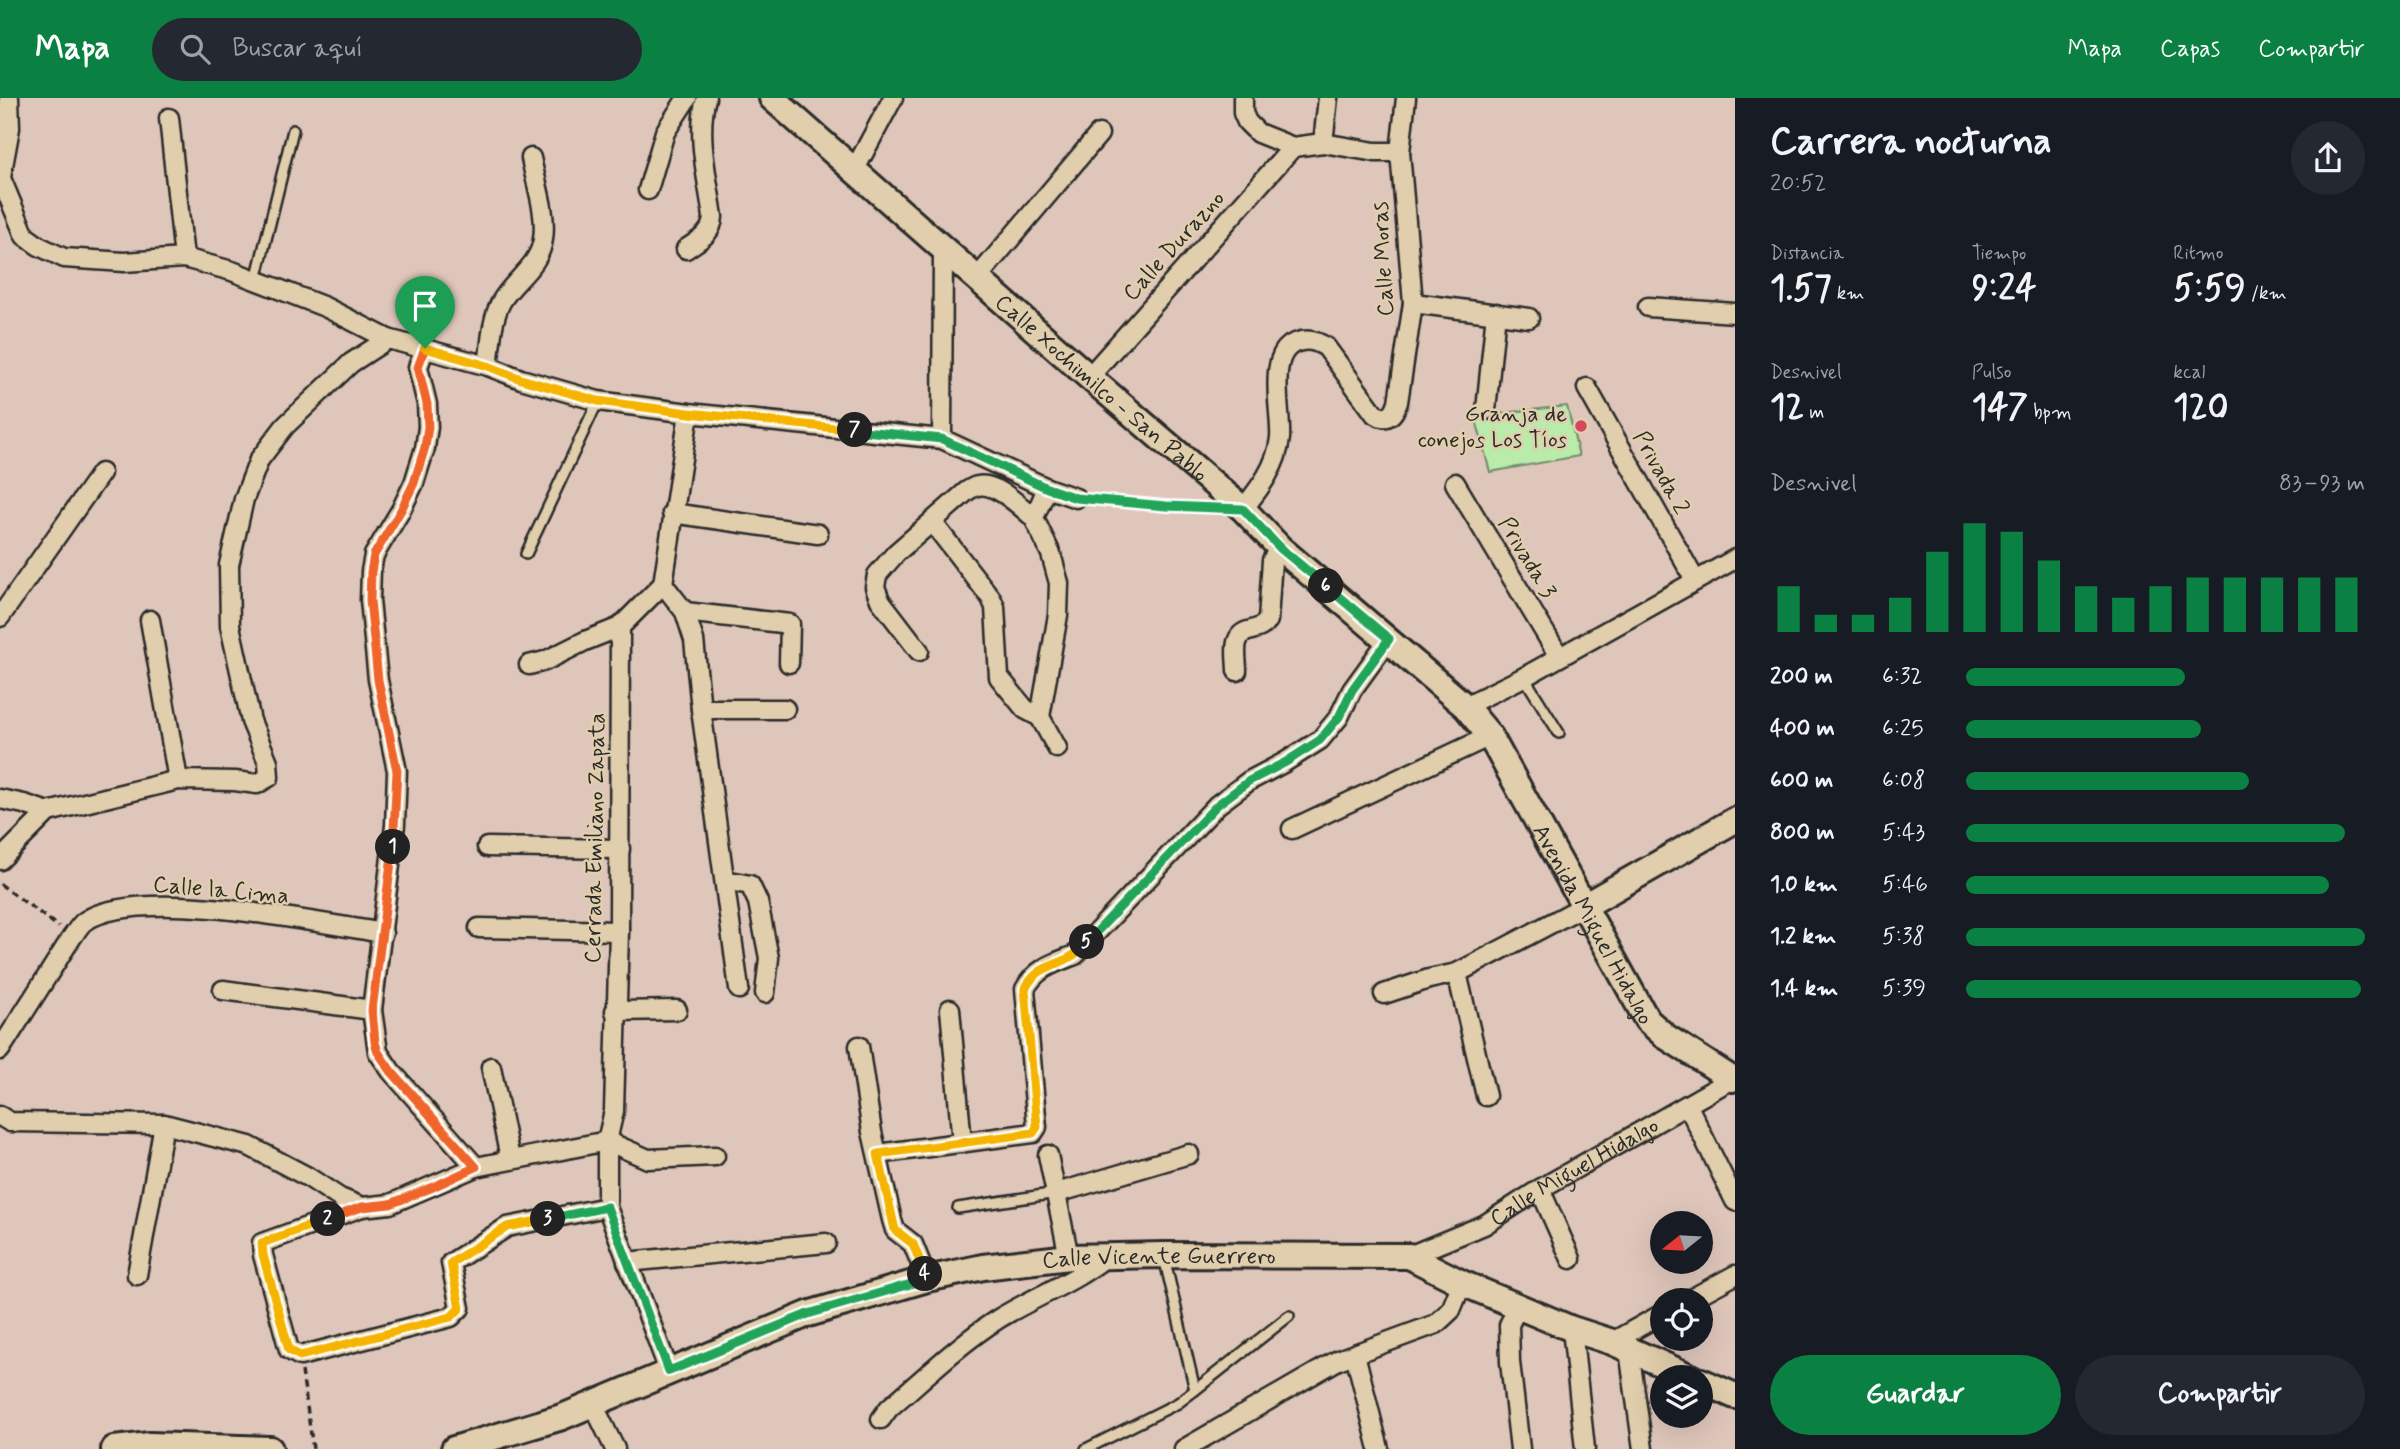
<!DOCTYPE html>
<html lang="es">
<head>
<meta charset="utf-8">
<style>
	:root { --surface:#171b24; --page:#242831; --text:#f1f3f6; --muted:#9ea1a6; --accent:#0b8043 }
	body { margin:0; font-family:Mynerve,sans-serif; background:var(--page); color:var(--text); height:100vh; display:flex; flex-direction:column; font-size:26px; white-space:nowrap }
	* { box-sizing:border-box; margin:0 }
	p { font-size:23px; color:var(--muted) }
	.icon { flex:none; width:38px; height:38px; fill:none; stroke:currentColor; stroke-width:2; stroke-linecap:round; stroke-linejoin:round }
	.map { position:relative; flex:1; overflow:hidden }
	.drawer { display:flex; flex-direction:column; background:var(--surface); width:665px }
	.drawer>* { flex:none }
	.needle { width:46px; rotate:252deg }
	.tools { position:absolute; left:1650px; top:1113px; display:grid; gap:14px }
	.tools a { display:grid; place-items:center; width:63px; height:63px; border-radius:50%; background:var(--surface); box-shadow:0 7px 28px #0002; font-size:35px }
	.pin { position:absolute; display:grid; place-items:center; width:60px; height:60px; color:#fff; margin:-72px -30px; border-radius:50% 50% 50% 0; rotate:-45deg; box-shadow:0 0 7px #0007 }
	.pin .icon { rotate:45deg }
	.km { position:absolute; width:35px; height:35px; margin:-18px; border-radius:50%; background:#222; color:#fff; font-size:19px; line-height:35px; text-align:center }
	.round { display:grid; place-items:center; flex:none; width:74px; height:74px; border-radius:37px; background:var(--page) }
	.headline { display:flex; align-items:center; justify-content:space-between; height:119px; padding:0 35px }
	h1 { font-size:38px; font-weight:800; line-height:52px }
	.stats { display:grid; grid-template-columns:repeat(3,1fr); gap:10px; height:119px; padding:7px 35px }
	.stats div { display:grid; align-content:center }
	.stats b { font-size:35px; font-weight:800 }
	.stats small { font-size:19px; font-weight:400 }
	.stats p { font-size:19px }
	.chart { height:196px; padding:14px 35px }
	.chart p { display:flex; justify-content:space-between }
	.chart svg { width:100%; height:126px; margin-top:7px; stroke:var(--accent); stroke-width:6 }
	.action { display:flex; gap:14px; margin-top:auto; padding:14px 35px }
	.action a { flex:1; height:80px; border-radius:42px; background:var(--accent); color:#fff; font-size:28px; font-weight:800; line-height:80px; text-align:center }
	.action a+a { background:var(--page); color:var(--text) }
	ul { padding:0 35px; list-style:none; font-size:23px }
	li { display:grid; grid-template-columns:112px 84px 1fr; align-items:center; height:52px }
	li i { height:18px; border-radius:9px; background:var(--accent) }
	header { display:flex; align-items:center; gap:42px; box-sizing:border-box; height:98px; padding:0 35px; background:var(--accent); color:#fff }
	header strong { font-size:33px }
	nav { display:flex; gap:38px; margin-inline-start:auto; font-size:24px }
	.search { width:490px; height:63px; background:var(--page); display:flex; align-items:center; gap:18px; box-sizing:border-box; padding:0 24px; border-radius:38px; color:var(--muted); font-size:26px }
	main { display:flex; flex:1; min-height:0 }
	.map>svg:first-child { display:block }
	.green { fill:#b9ebab; stroke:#728b6b; stroke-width:2 }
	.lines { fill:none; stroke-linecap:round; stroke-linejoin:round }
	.lane-casing { stroke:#2b2b2b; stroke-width:14 }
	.street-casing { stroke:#2b2b2b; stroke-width:23 }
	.secondary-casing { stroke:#2b2b2b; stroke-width:30 }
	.path { stroke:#2b2b2b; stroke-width:3.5; stroke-dasharray:7 5; stroke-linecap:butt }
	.lane { stroke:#e1ceac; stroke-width:9 }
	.street { stroke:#e1ceac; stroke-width:18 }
	.secondary { stroke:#e1ceac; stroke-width:24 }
	.split-1-casing { stroke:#fff; stroke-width:14 }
	.split-2-casing { stroke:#fff; stroke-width:14 }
	.split-3-casing { stroke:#fff; stroke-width:14 }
	.split-4-casing { stroke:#fff; stroke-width:14 }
	.split-5-casing { stroke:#fff; stroke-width:14 }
	.split-6-casing { stroke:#fff; stroke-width:14 }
	.split-7-casing { stroke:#fff; stroke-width:14 }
	.split-8-casing { stroke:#fff; stroke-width:14 }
	.split-1 { stroke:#f0652b; stroke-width:9 }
	.split-2 { stroke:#f0652b; stroke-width:9 }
	.split-3 { stroke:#f5b400; stroke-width:9 }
	.split-4 { stroke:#22a559; stroke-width:9 }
	.split-5 { stroke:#f5b400; stroke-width:9 }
	.split-6 { stroke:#22a559; stroke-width:9 }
	.split-7 { stroke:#22a559; stroke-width:9 }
	.split-8 { stroke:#f5b400; stroke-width:9 }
	.poi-dot { fill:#d1495b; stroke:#e1ceac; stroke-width:2.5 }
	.labels { text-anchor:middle; stroke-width:5; stroke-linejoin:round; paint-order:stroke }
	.street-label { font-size:23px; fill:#2b2b2b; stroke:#e1ceac }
	.poi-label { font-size:23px; fill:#2b2b2b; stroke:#e1ceac; text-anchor:end }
</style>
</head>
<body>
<header>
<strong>Mapa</strong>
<div class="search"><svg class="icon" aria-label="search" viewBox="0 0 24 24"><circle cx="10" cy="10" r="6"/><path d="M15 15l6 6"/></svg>Buscar aquí</div>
<nav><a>Mapa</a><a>Capas</a><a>Compartir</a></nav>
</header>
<main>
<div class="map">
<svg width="1735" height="1351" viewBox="0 0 1735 1351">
	<rect width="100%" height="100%" fill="#dfc6bb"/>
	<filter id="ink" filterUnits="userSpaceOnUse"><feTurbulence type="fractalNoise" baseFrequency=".0143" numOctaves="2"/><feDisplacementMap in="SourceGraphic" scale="14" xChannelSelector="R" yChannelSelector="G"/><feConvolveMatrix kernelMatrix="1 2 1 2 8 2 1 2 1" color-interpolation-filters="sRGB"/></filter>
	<g filter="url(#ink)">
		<polygon class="green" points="1567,308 1579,358 1490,374 1475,318"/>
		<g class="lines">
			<defs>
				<g id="lane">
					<polyline points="256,182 293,32"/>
					<polyline points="526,456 598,303"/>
					<polyline points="1524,579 1559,635"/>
					<polyline points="958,1110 1057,1095"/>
					<polyline points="1195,1292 1289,1218"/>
					<polyline points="1086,1351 1178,1305 1195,1292 1164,1159"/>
				</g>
				<g id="street">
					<path d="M1243,0V15L1247,24L1258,35L1293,49L1323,45L1375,54H1400L1413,205L1398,304C1394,316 1388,324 1375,316L1326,249C1316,243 1307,240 1295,245C1266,256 1282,315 1280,340C1277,368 1260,390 1243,411"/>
					<polyline points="169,20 184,160"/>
					<polyline points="1323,45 1328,0"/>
					<polyline points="1400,54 1406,0"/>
					<polyline points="855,71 893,0"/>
					<polyline points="0,78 25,138 39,148 64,160 124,164 184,160 232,173 325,209 388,241 488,268 521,281 598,303 689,315 942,341 1047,390 1076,400"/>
					<polyline points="1,79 10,30 9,0"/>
					<polyline points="648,92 665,34 687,0"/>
					<path d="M686,151C699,142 712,136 713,119C708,82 696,38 706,0"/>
					<polyline points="978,179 1099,36"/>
					<polyline points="1413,205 1529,220"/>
					<polyline points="1648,209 1735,215"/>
					<polyline points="425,250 418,269 427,306 428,329 425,350 414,385 401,412 374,457 371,473 370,502 378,582 397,673 395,727 372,912 378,954 391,973 476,1069"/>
					<path d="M488,268C491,248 491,223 501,204C513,182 540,168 543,141C547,115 536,86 531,60"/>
					<polyline points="1089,279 1293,49"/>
					<polyline points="1587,290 1695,482"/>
					<polyline points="1486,312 1496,215"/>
					<polyline points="942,341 943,150"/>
					<polyline points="1455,385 1559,558"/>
					<polyline points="1047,390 1034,420 1051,456 1059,485 1058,517 1040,619 1057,650"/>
					<polyline points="672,415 818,436"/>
					<polyline points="933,425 991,500 995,509 999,579 1025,611 1040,619"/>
					<polyline points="663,486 685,514 694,542 701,611 739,891"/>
					<polyline points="685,514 790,526 789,565"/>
					<polyline points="0,519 101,375"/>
					<polyline points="150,522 178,682"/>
					<path d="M919,553L880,502L875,489L877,477L896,455L967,393C971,391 974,388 978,388C996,384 1021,409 1034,420"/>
					<polyline points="529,567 545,563 585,543 620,529"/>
					<path d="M1237,573C1237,559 1231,538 1248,533C1258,530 1262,530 1268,522L1272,462L1280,450"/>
					<polyline points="1465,608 1524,579 1735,461"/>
					<polyline points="701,611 785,611"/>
					<polyline points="0,701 24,706 48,714"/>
					<polyline points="1292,731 1490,638"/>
					<polyline points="487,749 620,751"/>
					<polyline points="0,762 48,714 178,682 235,683 257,686 269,679 268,664 251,623 230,528 229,467 244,401 259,362 285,328 351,265 388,241"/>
					<polyline points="725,782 750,787 758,804 769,860 765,895"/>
					<polyline points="479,830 619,833"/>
					<polyline points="1457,875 1486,998"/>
					<polyline points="223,892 372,912"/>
					<polyline points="1384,896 1429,881 1457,875 1584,808"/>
					<polyline points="950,911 962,1045"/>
					<polyline points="615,913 677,912"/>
					<polyline points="859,948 872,1034 892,1122 895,1132 913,1146 927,1181"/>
					<path d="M0,952L72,839C76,834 80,826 85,823C140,787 317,825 383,835"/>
					<polyline points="491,969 510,1060"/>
					<polyline points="1688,1008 1735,1103"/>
					<polyline points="0,1018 10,1024 164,1026 249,1048 308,1079 340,1100 362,1109 390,1106 476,1069 607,1043 648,1061 715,1058"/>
					<path d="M878,1056L1033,1035L1037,1029L1025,891C1036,870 1054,865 1075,857L1217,707L1249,683L1285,664L1320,642L1339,619L1352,592L1389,541"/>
					<polyline points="1048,1057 1069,1159"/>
					<polyline points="1540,1091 1571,1161"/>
					<polyline points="1057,1095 1189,1056"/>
					<polyline points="362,1109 262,1145 263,1157 289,1252 300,1258 451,1219 460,1210 451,1165 507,1129 607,1109"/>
					<path id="s1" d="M1409,1158L1484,1127L1540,1091L1732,981"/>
					<polyline points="627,1164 826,1145"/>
					<polyline points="137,1177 164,1026"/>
					<polyline points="1689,1202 1735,1177"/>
					<polyline points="1518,1208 1509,1227 1510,1264 1520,1351"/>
					<polyline points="1572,1231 1585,1351"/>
					<polyline points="1612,1244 1662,1216"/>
					<polyline points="1629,1252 1643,1351"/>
					<polyline points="1355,1256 1379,1351"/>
					<polyline points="669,1273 607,1109 607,1043 614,1013 619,833 620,529 663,486 689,315"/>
					<polyline points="593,1306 615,1351"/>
					<path d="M881,1321L889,1310C924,1280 959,1246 998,1221C1034,1199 1073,1185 1106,1159"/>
					<polyline points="1184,1351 1338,1262 1436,1226 1451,1212 1462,1185"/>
				</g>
				<g id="secondary">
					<path id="s2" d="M772,0L1089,279L1243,411L1280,450L1465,608L1490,638L1647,922L1665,938L1732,981"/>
					<polyline points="1584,808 1735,722"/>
					<polyline points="1701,1283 1735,1298"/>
					<polyline points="114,1351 150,1347 270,1351"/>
					<path id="s3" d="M454,1351L562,1319L808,1216L927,1181L983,1169L1069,1159L1164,1157L1409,1158L1462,1185L1572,1231L1612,1244L1691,1279"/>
				</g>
			</defs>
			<use href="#lane" class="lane-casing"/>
			<use href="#street" class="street-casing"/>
			<use href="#secondary" class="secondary-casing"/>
			<g class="path">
				<polyline points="1092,402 1210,410"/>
				<polyline points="0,786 59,829"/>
				<polyline points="302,1273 313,1351"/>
			</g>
			<use href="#lane" class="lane"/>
			<use href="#street" class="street"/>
			<use href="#secondary" class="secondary"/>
		</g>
	</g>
	<g class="lines" filter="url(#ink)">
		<defs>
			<polyline id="split-1" points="393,749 397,673 378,582 370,502 371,474 374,457 401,412 414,385 425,349 428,329 427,306 418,269 425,250"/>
			<polyline id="split-2" points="328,1121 362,1109 390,1106 433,1089 476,1069 391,973 378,954 375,944 372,912 393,749"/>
			<polyline id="split-3" points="328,1121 262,1145 263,1157 289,1252 300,1258 451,1219 460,1210 451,1165 507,1129 548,1121"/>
			<polyline id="split-4" points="548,1121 607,1109 669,1273 808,1216 928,1181 925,1176"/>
			<path id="split-5" d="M925,1176L913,1146L895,1132L878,1056L1033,1035L1037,1029L1025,891C1039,865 1055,871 1075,856C1079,853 1083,848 1087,844"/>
			<polyline id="split-6" points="1087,844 1217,707 1249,683 1286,664 1320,642 1339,619 1352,592 1389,541 1326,488"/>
			<polyline id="split-7" points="855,332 942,341 1047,390 1076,400 1166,408 1243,411 1280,450 1326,488"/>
			<polyline id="split-8" points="425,250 488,268 521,281 598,303 689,315 855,332"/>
		</defs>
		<use href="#split-1" class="split-1-casing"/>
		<use href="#split-2" class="split-2-casing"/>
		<use href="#split-3" class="split-3-casing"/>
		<use href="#split-4" class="split-4-casing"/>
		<use href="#split-5" class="split-5-casing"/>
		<use href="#split-6" class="split-6-casing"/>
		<use href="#split-7" class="split-7-casing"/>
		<use href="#split-8" class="split-8-casing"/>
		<use href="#split-1" class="split-1"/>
		<use href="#split-2" class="split-2"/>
		<use href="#split-3" class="split-3"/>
		<use href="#split-4" class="split-4"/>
		<use href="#split-5" class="split-5"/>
		<use href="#split-6" class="split-6"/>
		<use href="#split-7" class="split-7"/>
		<use href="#split-8" class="split-8"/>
	</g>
	<circle class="poi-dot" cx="1581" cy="328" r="7"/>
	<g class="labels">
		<g class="street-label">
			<text transform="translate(1173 147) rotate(-48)" y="8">Calle Durazno</text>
			<text transform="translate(1382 161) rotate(-93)" y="8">Calle Moras</text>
			<text dy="8" stroke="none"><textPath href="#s2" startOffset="439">Calle Xochimilco - San Pablo</textPath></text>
			<text transform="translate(1662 374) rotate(61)" y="8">Privada 2</text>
			<text transform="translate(1528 459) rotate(59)" y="8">Privada 3</text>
			<text transform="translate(594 740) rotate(-89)" y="8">Cerrada Emiliano Zapata</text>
			<text transform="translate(221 791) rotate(5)" y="8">Calle la Cima</text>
			<text dy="8" stroke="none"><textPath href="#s2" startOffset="1176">Avenida Miguel Hidalgo</textPath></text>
			<text dy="8" stroke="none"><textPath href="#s1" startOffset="186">Calle Miguel Hidalgo</textPath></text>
			<text dy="8" stroke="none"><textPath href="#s3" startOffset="737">Calle Vicente Guerrero</textPath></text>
		</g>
		<g class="poi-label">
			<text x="1567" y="323">Granja de<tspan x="1567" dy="26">conejos Los Tíos</tspan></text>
		</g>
	</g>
</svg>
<div class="tools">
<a><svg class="needle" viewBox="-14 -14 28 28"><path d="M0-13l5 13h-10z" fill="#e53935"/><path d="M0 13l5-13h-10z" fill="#9ea1a6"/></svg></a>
<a><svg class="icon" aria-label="locate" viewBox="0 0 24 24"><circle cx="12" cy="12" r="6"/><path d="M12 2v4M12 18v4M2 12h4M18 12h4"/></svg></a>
<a><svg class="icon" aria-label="layers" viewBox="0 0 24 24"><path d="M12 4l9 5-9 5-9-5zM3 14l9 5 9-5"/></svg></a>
</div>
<div class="pin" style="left:425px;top:250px;background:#1e9e55"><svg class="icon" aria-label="arrive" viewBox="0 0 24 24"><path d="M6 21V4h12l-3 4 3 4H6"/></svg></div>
<b class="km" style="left:393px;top:749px">1</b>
<b class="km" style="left:328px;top:1121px">2</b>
<b class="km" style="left:548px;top:1121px">3</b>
<b class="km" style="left:925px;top:1176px">4</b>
<b class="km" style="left:1087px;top:844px">5</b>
<b class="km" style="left:1326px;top:488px">6</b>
<b class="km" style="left:855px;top:332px">7</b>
</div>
<section class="drawer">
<div class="headline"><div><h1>Carrera nocturna</h1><p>20:52</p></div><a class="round"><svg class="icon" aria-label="share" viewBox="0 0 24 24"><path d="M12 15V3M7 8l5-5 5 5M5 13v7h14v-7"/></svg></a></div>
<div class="stats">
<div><p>Distancia</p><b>1.57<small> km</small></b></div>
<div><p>Tiempo</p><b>9:24</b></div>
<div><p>Ritmo</p><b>5:59<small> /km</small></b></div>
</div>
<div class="stats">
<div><p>Desnivel</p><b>12<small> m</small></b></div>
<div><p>Pulso</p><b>147<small> bpm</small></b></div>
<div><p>kcal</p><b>120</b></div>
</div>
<div class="chart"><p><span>Desnivel</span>83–93 m</p>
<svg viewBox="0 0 160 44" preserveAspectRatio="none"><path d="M5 44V28M15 44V38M25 44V38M35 44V32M45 44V16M55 44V6M65 44V9M75 44V19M85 44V28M95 44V32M105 44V28M115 44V25M125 44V25M135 44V25M145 44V25M155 44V25"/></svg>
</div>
<ul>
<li><b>200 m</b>6:32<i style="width:55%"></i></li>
<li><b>400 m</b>6:25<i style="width:59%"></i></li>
<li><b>600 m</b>6:08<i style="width:71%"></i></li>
<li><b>800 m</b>5:43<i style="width:95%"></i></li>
<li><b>1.0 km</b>5:46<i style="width:91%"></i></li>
<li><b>1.2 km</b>5:38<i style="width:100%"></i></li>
<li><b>1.4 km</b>5:39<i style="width:99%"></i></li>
</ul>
<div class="action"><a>Guardar</a><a>Compartir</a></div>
</section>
</main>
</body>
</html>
